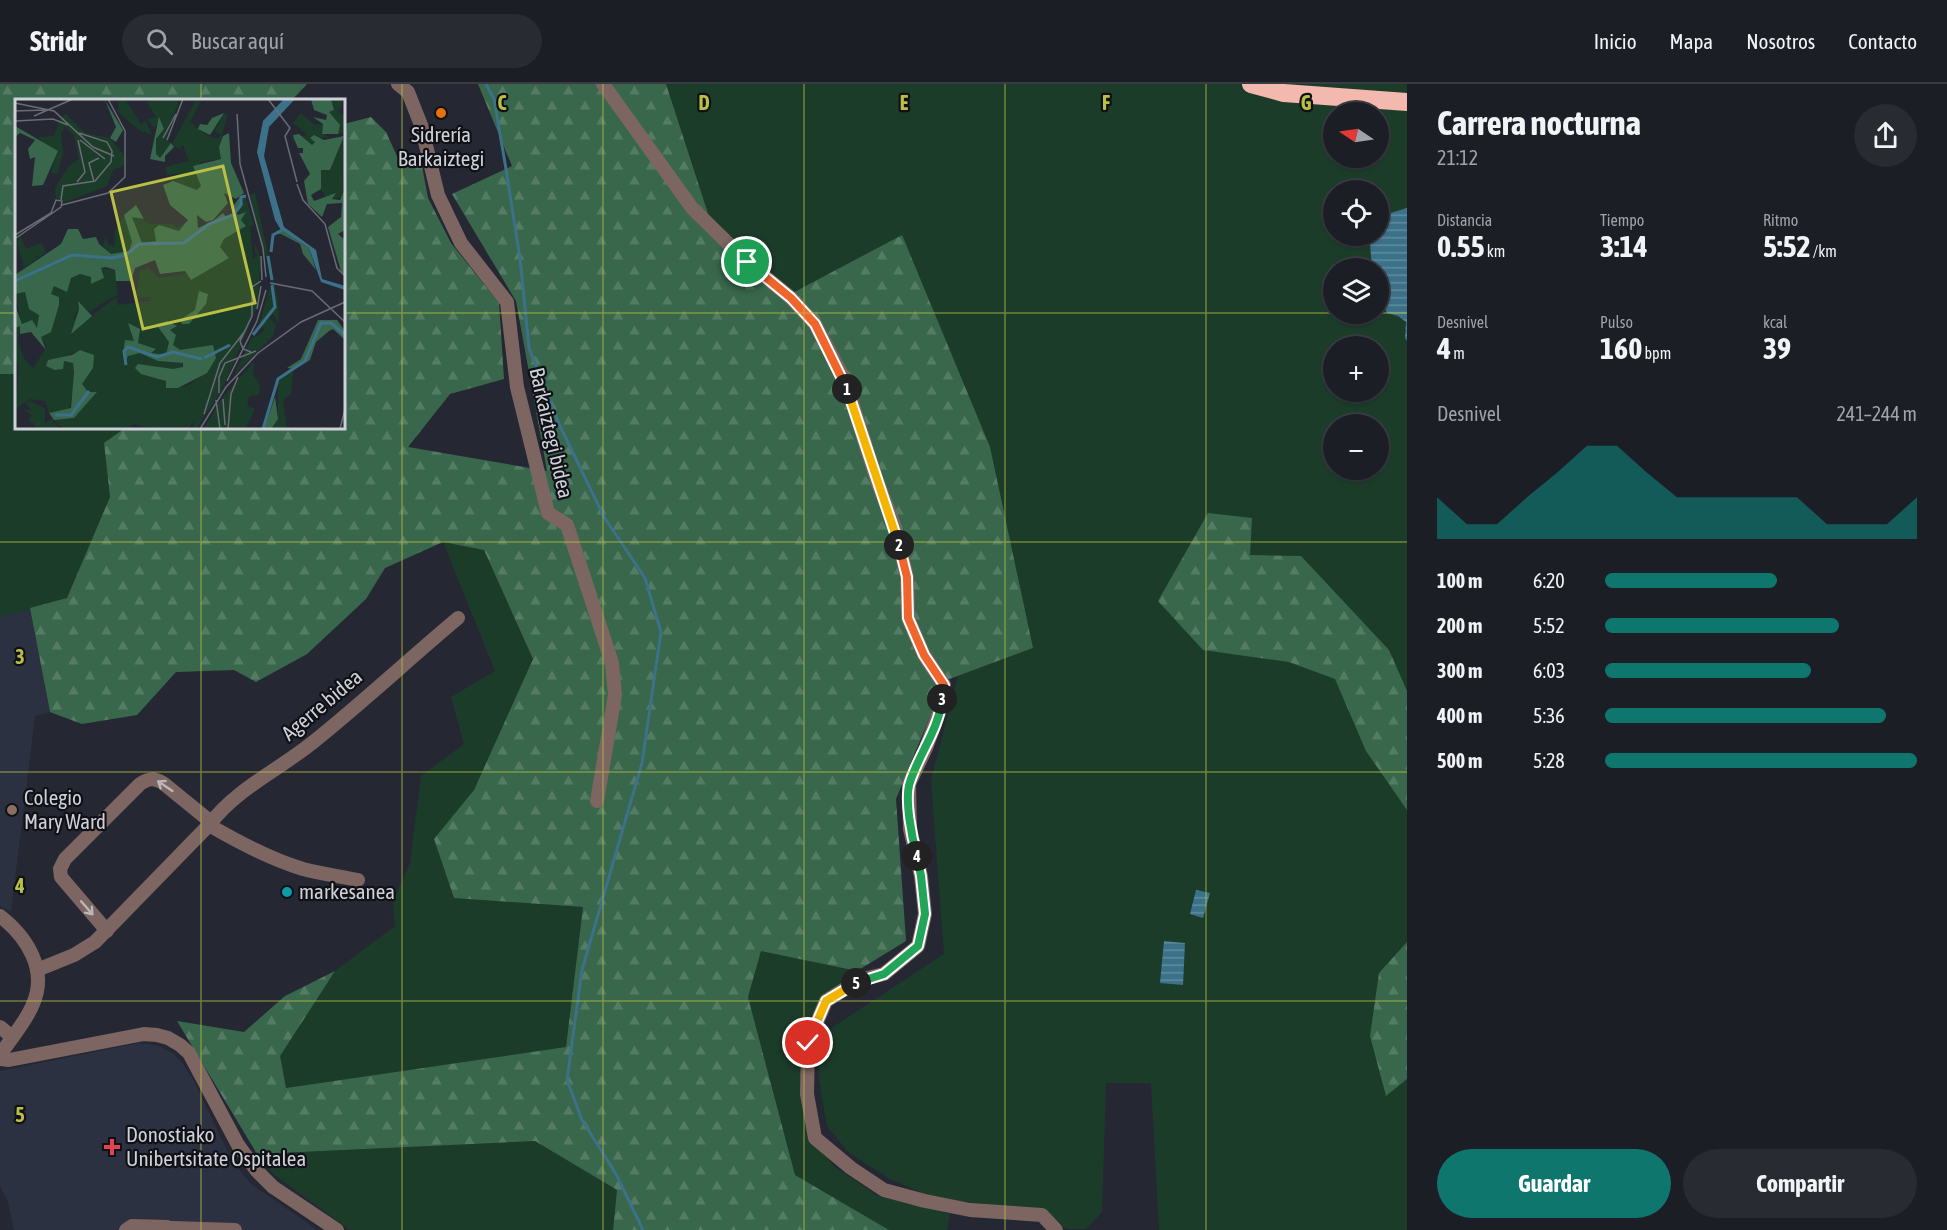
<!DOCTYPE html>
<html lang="es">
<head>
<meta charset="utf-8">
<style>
	:root { --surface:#1c1e26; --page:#292b32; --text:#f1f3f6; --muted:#a0a2a7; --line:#3a3c43; --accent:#0f766e }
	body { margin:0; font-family:"Asap Condensed",sans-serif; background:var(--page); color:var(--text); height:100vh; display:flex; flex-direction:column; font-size:22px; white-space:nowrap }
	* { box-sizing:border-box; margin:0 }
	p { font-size:20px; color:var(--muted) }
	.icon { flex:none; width:33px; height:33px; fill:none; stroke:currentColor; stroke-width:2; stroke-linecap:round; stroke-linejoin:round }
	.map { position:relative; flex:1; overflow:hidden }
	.panel { display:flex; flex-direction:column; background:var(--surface); width:540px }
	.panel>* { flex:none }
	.needle { width:39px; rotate:283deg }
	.buttons { position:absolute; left:1323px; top:18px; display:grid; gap:12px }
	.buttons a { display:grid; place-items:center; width:66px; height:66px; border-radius:50%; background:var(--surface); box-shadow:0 2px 4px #0004,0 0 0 2px var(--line); font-size:30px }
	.pin { position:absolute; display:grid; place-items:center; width:51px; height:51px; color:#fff; margin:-26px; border:3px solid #fff; border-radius:50%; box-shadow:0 2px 6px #0007 }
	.km { position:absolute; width:30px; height:30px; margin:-15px; border-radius:50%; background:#222; color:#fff; font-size:16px; line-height:30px; text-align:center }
	.round { display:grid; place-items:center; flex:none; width:63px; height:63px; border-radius:32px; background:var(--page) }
	.overview { display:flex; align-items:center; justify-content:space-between; height:102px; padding:0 30px }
	h1 { font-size:33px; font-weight:700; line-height:45px }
	.metrics { display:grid; grid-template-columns:repeat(3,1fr); gap:9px; height:102px; padding:6px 30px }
	.metrics div { display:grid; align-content:center }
	.metrics b { font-size:30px; font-weight:700 }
	.metrics small { font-size:16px; font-weight:400 }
	.metrics p { font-size:16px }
	.chart { height:168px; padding:12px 30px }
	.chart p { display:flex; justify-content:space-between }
	.chart svg { width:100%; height:108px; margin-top:6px; fill:var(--accent); opacity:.7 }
	.button { display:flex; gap:12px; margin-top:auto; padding:12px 30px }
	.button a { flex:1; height:69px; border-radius:36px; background:var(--accent); color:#fff; font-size:24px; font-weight:700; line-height:69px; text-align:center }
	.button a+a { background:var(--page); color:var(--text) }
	ul { padding:0 30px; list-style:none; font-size:20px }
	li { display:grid; grid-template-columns:96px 72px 1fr; align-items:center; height:45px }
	li i { height:15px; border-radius:8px; background:var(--accent) }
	header { display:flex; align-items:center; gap:36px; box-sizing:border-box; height:84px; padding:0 30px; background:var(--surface); border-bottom:2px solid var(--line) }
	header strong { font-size:28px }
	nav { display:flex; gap:33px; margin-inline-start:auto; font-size:21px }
	.search { width:420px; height:54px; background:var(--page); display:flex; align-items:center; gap:15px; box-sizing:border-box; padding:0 21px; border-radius:33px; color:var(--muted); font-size:22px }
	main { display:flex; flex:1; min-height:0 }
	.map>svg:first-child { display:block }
	.built { fill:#2c3141 }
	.green { fill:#1c3c2a; fill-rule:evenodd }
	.forest { fill:url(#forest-firs) }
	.water { fill:url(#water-rules) }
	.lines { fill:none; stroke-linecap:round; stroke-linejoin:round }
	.stream { stroke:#3c718a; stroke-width:3 }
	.minor { stroke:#7d6561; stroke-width:14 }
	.highway { stroke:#f3b9af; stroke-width:18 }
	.oneway { stroke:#bab6ba }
	.split-1-casing { stroke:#fff; stroke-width:12 }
	.split-2-casing { stroke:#fff; stroke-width:12 }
	.split-3-casing { stroke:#fff; stroke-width:12 }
	.split-4-casing { stroke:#fff; stroke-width:12 }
	.split-5-casing { stroke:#fff; stroke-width:12 }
	.split-6-casing { stroke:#fff; stroke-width:12 }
	.split-1 { stroke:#f0652b; stroke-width:8 }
	.split-2 { stroke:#f5b400; stroke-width:8 }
	.split-3 { stroke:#f0652b; stroke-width:8 }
	.split-4 { stroke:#22a559; stroke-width:8 }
	.split-5 { stroke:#22a559; stroke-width:8 }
	.split-6 { stroke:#f5b400; stroke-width:8 }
	.grid { fill:none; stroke:#bac045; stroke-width:1.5; stroke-opacity:0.55 }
	.food-dot { fill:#e8710a; stroke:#101116; stroke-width:2 }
	.education-dot { fill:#8d6e63; stroke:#101116; stroke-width:2 }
	.culture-dot { fill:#0f9aa8; stroke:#101116; stroke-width:2 }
	.health-dot { fill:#e0444e; stroke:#101116; stroke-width:2 }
	.labels { text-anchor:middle; stroke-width:4.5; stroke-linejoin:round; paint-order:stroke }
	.poi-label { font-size:21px; fill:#cfd1d8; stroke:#101116; text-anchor:start }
	.street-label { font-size:21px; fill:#cfd1d8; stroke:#101116 }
	.inset-river { fill:none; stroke:#3c718a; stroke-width:3 }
	.inset-road { fill:none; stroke:#696c75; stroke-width:1.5 }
	.view { fill:#bac045; fill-opacity:0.15; stroke:#bac045; stroke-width:3 }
	.inset-edge { fill:none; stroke:#cfd1d8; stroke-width:3 }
	.grid-label { font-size:20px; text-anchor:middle; font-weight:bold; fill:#bac045; stroke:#101116; stroke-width:4.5; stroke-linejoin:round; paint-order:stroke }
</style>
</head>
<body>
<header>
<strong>Stridr</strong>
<div class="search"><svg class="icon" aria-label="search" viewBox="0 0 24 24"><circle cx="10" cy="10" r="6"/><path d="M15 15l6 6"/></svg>Buscar aquí</div>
<nav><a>Inicio</a><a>Mapa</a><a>Nosotros</a><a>Contacto</a></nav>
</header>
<main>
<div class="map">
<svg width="1407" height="1146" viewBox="0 0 1407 1146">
	<defs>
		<pattern id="forest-firs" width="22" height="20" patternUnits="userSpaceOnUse" patternTransform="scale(1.5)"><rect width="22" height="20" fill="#38674b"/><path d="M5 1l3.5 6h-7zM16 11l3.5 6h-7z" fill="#547c64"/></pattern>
		<pattern id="water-rules" width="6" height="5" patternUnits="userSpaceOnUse" patternTransform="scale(1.5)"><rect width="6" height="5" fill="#3c718a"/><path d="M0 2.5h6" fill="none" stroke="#608b9f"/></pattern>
	</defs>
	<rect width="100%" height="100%" fill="#252833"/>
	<g class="built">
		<polygon points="30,524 50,628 35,632 11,828 0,822 0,533"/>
		<polygon points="139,959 159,962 173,969 183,980 194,997 232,1077 251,1100 318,1146 14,1146 8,1118 0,1102 0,987"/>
	</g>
	<g class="green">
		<path d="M666,0H1407V1146H1159L1151,999H1106L1102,1128L1086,1145H1066L1044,1126L992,1122L929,1112L888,1094L848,1068L827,1042L818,989L824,949L944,870L931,696L958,592L1033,564L902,151L783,214L716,154ZM1334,28H1378V74H1334ZM1334,106H1378V152H1334ZM1334,184H1378V230H1334ZM1334,262H1378V308H1334ZM1334,340H1378V386H1334Z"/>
		<polygon points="0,290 16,290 16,344 125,344 104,359 110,413 67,515 0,533"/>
		<polygon points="443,458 484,466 533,575 474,706 434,755 454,814 583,823 566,963 286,1004 279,972 335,887 395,842 393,818 410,779 421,692 464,660 451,613 495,587"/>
		<polygon points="761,867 857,887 821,914 804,945 800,984 809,1053 835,1083 878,1112 950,1130 947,1146 889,1146 795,1091 748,913"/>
		<polygon points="535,1057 617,1106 613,1146 350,1146 273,1090 257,1070"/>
	</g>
	<g class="forest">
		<polygon points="0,0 307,0 292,16 16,16 16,290 0,290"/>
		<polygon points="478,0 666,0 716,154 783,214 902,151 990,363 1033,564 936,600 936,618 896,715 906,857 857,887 761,867 748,913 795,1091 889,1146 613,1146 617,1106 535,1057 257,1070 177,937 244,948 285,912 335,887 280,972 286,1004 566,963 583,823 454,814 434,755 474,706 533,575 484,466 443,458 385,484 366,515 307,570 256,598 234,586 176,588 137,631 82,640 50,628 30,524 67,514 110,413 104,359 125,344 344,344 344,40 371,33 386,48 401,81 421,77 428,114 451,159 499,219 504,295 450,310 408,363 547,387 516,217 452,110 512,82"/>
		<polygon points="1208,429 1252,434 1250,471 1301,472 1389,566 1407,607 1407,726 1366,667 1335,595 1289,578 1203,566 1158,517"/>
		<polygon points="1407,858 1407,995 1386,1012 1370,952 1379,889"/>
	</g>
	<g class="water">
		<polygon points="1407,124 1407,257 1405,254 1406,238 1398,232 1387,229 1379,213 1378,184 1372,184 1370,160 1365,152 1378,152 1379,137 1384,131"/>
		<polygon points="1196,806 1210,809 1203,834 1190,830"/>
		<polygon points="1164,857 1185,859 1183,901 1160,899"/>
	</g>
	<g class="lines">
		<polyline class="stream" points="486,0 494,15 505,79 520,174 529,264 559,340 604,433 645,494 661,548 642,679 582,886 567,996 582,1036 616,1090 643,1146"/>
		<g class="minor">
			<polyline points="398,0 408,8 421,41 438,111 461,159 507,218 517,303 548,429 567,441 612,579 615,611 597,717"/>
			<polyline points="603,0 692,124 747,178 791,214 815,240 845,296 877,397 896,446 907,493 908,534 924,571 944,601 941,623 926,664 909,700 910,745 921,792 925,830 918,862 884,890 859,896 826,917 808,959 807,1010 815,1054 851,1084 884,1106 925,1117 970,1126 1042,1131 1056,1146"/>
			<path d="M209,741C238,758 270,775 303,785C321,790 340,792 358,796"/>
			<path d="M0,832C27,853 48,886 33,920C26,938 11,954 0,971"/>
			<path d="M107,847L61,793L60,785L65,775L140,700C149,694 154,694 163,699L211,738"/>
			<path d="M37,886L74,871L95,858L209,741C236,705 277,687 312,659C362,619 409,575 458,534"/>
			<polyline points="0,943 12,953"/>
			<polyline points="0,975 9,976 144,950 157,951 168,954 180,961 189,969 238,1061 257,1087 273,1103 337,1146"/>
			<polyline points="172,1144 235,1146"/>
			<polyline points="126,1146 132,1142 167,1143"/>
		</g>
		<polyline class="highway" points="1251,0 1284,9 1407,18"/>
	</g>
	<defs><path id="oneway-shaft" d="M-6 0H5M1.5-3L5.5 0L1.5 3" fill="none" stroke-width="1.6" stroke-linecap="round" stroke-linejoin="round" transform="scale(1.5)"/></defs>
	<g class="oneway">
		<use href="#oneway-shaft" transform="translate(165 702) rotate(-146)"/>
		<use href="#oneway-shaft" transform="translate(87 824) rotate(49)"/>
	</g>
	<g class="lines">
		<defs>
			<polyline id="split-1" points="747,178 791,214 815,240 847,305"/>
			<polyline id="split-2" points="847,305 899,461"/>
			<polyline id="split-3" points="899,461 907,493 908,534 924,571 944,601 942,615"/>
			<path id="split-4" d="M917,772C912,754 904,715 910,698C919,670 939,645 942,615"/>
			<polyline id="split-5" points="856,899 884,890 918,862 925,830 921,792 917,772"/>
			<polyline id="split-6" points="808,959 826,917 856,899"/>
		</defs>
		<use href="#split-1" class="split-1-casing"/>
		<use href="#split-2" class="split-2-casing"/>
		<use href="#split-3" class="split-3-casing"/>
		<use href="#split-4" class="split-4-casing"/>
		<use href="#split-5" class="split-5-casing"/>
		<use href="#split-6" class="split-6-casing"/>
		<use href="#split-1" class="split-1"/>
		<use href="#split-2" class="split-2"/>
		<use href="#split-3" class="split-3"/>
		<use href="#split-4" class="split-4"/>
		<use href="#split-5" class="split-5"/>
		<use href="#split-6" class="split-6"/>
	</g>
	<path class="grid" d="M201,0V16M402,0V1146M603,0V1146M804,0V1146M1005,0V1146M1206,0V1146M0,229H16M344,229H1334M1378,229H1407M201,344V1146M0,458H1407M0,688H1407M0,917H1407"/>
	<circle class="food-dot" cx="441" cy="29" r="6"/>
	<circle class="education-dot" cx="12" cy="726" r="6"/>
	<circle class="culture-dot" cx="287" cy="808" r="6"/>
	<path class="health-dot" d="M109 1054h6v6h6v6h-6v6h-6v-6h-6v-6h6z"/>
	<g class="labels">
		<g class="poi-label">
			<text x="441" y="58" text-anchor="middle">Sidrería<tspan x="441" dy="24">Barkaiztegi</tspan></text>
			<text x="24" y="721">Colegio<tspan x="24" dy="24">Mary Ward</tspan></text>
			<text x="299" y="815">markesanea</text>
			<text x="126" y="1058">Donostiako<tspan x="126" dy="24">Unibertsitate Ospitalea</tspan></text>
		</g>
		<g class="street-label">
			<text transform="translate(551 349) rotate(77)" y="7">Barkaiztegi bidea</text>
			<text transform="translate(322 621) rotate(-40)" y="7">Agerre bidea</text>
		</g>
	</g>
	<g transform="translate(15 15)">
		<rect width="330" height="330" fill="#252833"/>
		<path d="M104,0H110L126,25L131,22L137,36L124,31L103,13ZM164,0L151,41L156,44L146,60L141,55V40L149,30L146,21L139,29L132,20L141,18L131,1ZM316,0L327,1L326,10L322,11L330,18L328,34L323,35L314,13L319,11ZM181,1L185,3L175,23L191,36L203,40L206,36L200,32L209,14L212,16L204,48L206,60L185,63L186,87L182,91L159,85L156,79L165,74L152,76L150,68L174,62L168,46L164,50L157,45ZM286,14L300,26L308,25L307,35L315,38L305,39L297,46L292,42L287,37L293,36L278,24ZM51,15L70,34L95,39L109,56V66L98,71L92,87L51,103L41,99L40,89L54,67L64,60L59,36L50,28L46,34L48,55L42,75L36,73L43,52L28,46L24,38L39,37L46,18ZM330,36L328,98L317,100L319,95L311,98L303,86L306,71H315ZM240,94L263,202L264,225L258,215L244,225L257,183L235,96ZM230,97L239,126L235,128L238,161L243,155L240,154V145L246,160L242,208L207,291L181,330H175L178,328L181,321L172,330H135L119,325L114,327L123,330H48L39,321L59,319L82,293H73L66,285L78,269L72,252L65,251L31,267L40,270L49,262L58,264L60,288L53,313L34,314L30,302L15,300L0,310L4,268L0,261V229L5,227L3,243L9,259L18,269L32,248L26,238L7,226L0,195L10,193L24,215L22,229L36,233L44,206V198L36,195L39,187L65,175L76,178V185L86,169L100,171L103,196L92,201L75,213L61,204L64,209L58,220L70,222L101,198L103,206L136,202L135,198L121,199L125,171L134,169L144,179L172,174L176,181L213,158L205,148L209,140L231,127L226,121L230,113L223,116L220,113L228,105L225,98ZM168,264L195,268L176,285L163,289ZM109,116L117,143L114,152L96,155L88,147L91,137L93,145L99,148L100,132ZM119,116L135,125H158L162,129L173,121V125L164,132L150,129L141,143L127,144L116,118ZM6,137L11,150L27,144L31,153L0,176L9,168L2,143ZM254,219L261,225L258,237L219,276L236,240L249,232L247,227ZM239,263L238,275L245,287L244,296L234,297L232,307L240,310L230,330H189L206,300ZM278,270L276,295L268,301L272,330H256L263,319V283ZM15,302L30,309V325L36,320L45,330H20V325L13,322L17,316L9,311H17L10,304Z" fill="#1c3c2a" fill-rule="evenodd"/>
		<path d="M296,0H316L319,11L314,13L325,26L323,35H307L308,25L298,18L311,21L312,16L299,11ZM90,1L108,31L101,43L95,39L101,28ZM209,14L195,36L183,30L185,25L192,26L197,19ZM144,18L149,30L141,40V55L145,59L156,44L159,48L150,57V63L135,60ZM0,27L43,52L28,86L17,87L20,58L15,60L13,50L20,41L5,34L0,38ZM214,34L216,64L229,94L221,100L209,94L213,104L198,121L191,123L182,116L183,129L198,122L208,114L212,119L220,113L217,108L225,98L228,105L221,113L223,116L231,113L226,121L231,127L209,140L205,148L214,159L176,181L170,172L145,175L140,161L120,169L116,182H101L100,171L91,168L86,169L89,179L76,185V178L65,175L56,179L52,193L39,187L36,195L44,198V206L36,233L26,238L31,251L16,233L5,235V227L0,229V206L7,225L17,221L22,229L24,216L14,210L10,193L0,195V176L46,145L53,130H63L68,140L81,138L84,145L96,155L114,152L117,143L109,116L121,106L129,120L117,118L127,144L141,142L139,130L144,126L164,132L173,121L155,106L148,86L158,82L182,91L186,87L178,67L206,60L204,48L208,37ZM284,35L297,46L300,43L295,39L299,36L309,41L329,37L315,71H306V90L296,96L299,102L321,94L317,100L325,101L330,90V131L323,135L330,141V176L326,172L313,128L326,118L327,104L312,105L307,118L293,105L289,82L295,75L284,54H288V49H283L279,40L278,36ZM266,131L294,149L301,171L288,155L285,145L266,135H260ZM184,192L193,195L191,205L174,225H167L165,221L180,211ZM63,202L77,217L56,235L64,210ZM303,221H322L330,232V241L318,230L314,232L301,243L295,261L280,270L272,269L286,260ZM152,222L162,227L155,231L161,236L158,246L165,251L198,246L201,259L192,274L163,289H151V282L126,275L120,269L123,265L158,270L168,268V264L143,262L125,254L113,257L110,264L108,256L110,241L119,242L113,224L125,230L123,244L141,250L136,254L151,256L154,243L141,225ZM65,251L79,256L78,269L67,285L73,293H82L59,319L39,321L34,314L56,309L59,274L58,264L49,262L48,270L40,271L31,267L33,261L57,256ZM260,298L263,320L256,330H249Z" fill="#38674b"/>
		<path d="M269,0H280L254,28L249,57L269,128L301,151L307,180L330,187V191L306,183L294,149L266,131L260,121L242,53L248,22Z" fill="#3c718a"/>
		<path class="inset-river" d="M256,153L258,136L267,131M253,157L257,181M0,182L57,156L97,159L111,156L124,145L169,144L194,125L218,116L226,106V98L231,97M238,236L260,208L257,186M189,259L215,246M111,266L109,252L113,248L142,258L158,253L187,260M40,316H56L74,292M248,330L263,280L290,262L306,224H316L330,236"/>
		<path class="inset-road" d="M253,0L275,29L270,37L282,83M0,4L39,12L78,48L99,57M0,12L30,11M222,15L225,65L248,149L251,178M19,17L58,0M0,22L38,20L53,26M148,39L161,15M65,41L90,60M152,41L168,0M62,83L70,73L63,41M79,83L74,64L84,59M282,85L288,101L310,125L322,169L330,177M46,101L48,87L80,82L96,63L97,52L92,43L64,34M47,106L93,94L110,78V32L93,0M0,136L36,114L41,101L47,102L46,108L1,139M246,157L247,181M255,184L297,192L330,223M242,210L246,187M236,253L228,250L225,242L237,217V188L246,182M212,282L242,222L251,191M204,294V278L210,264L241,252M208,300L210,326M201,301L205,330M189,315L205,264L230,232M185,330L211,288L243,254L286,223L330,203M213,330L216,295L223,278M325,330L330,310"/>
		<path class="view" d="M208,67L240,204L128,230L96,93Z"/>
		<rect width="330" height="330" class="inset-edge"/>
	</g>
	<g class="grid-label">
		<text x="502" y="26">C</text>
		<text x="704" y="26">D</text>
		<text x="904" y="26">E</text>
		<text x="1106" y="26">F</text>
		<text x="1306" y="26">G</text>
		<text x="20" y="580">3</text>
		<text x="20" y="809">4</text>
		<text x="20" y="1038">5</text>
	</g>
</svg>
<div class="buttons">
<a><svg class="needle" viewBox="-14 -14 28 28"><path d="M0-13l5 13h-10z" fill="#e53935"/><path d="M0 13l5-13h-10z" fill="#a0a2a7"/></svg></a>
<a><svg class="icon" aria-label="locate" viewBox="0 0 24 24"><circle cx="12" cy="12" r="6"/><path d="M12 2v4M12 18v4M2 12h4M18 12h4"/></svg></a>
<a><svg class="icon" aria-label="layers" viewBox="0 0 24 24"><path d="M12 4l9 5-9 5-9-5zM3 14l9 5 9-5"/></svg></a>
<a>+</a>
<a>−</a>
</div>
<div class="pin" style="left:747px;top:178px;background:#1e9e55"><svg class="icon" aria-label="arrive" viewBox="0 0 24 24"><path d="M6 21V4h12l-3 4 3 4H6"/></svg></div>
<div class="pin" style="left:808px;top:959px;background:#d93025"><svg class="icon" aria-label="check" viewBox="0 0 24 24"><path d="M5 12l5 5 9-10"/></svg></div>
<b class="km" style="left:847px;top:305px">1</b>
<b class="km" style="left:899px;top:461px">2</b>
<b class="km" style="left:942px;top:615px">3</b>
<b class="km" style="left:917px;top:772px">4</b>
<b class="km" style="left:856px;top:899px">5</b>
</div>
<section class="panel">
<div class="overview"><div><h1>Carrera nocturna</h1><p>21:12</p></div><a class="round"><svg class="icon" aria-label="share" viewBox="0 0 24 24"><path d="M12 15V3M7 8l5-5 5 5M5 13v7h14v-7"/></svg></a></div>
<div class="metrics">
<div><p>Distancia</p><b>0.55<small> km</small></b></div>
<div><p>Tiempo</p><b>3:14</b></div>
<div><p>Ritmo</p><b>5:52<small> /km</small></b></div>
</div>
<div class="metrics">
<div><p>Desnivel</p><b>4<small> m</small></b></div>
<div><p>Pulso</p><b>160<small> bpm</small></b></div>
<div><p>kcal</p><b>39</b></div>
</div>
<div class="chart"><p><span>Desnivel</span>241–244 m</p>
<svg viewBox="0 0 160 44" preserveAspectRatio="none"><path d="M0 44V27L10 38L20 38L30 27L40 17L50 6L60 6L70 17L80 27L90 27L100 27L110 27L120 27L130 38L140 38L150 38L160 27V44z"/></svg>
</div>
<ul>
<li><b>100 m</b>6:20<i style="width:55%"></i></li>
<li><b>200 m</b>5:52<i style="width:75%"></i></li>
<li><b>300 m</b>6:03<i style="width:66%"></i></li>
<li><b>400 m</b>5:36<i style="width:90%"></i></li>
<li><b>500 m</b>5:28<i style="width:100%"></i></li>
</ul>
<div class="button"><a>Guardar</a><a>Compartir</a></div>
</section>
</main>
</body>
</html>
